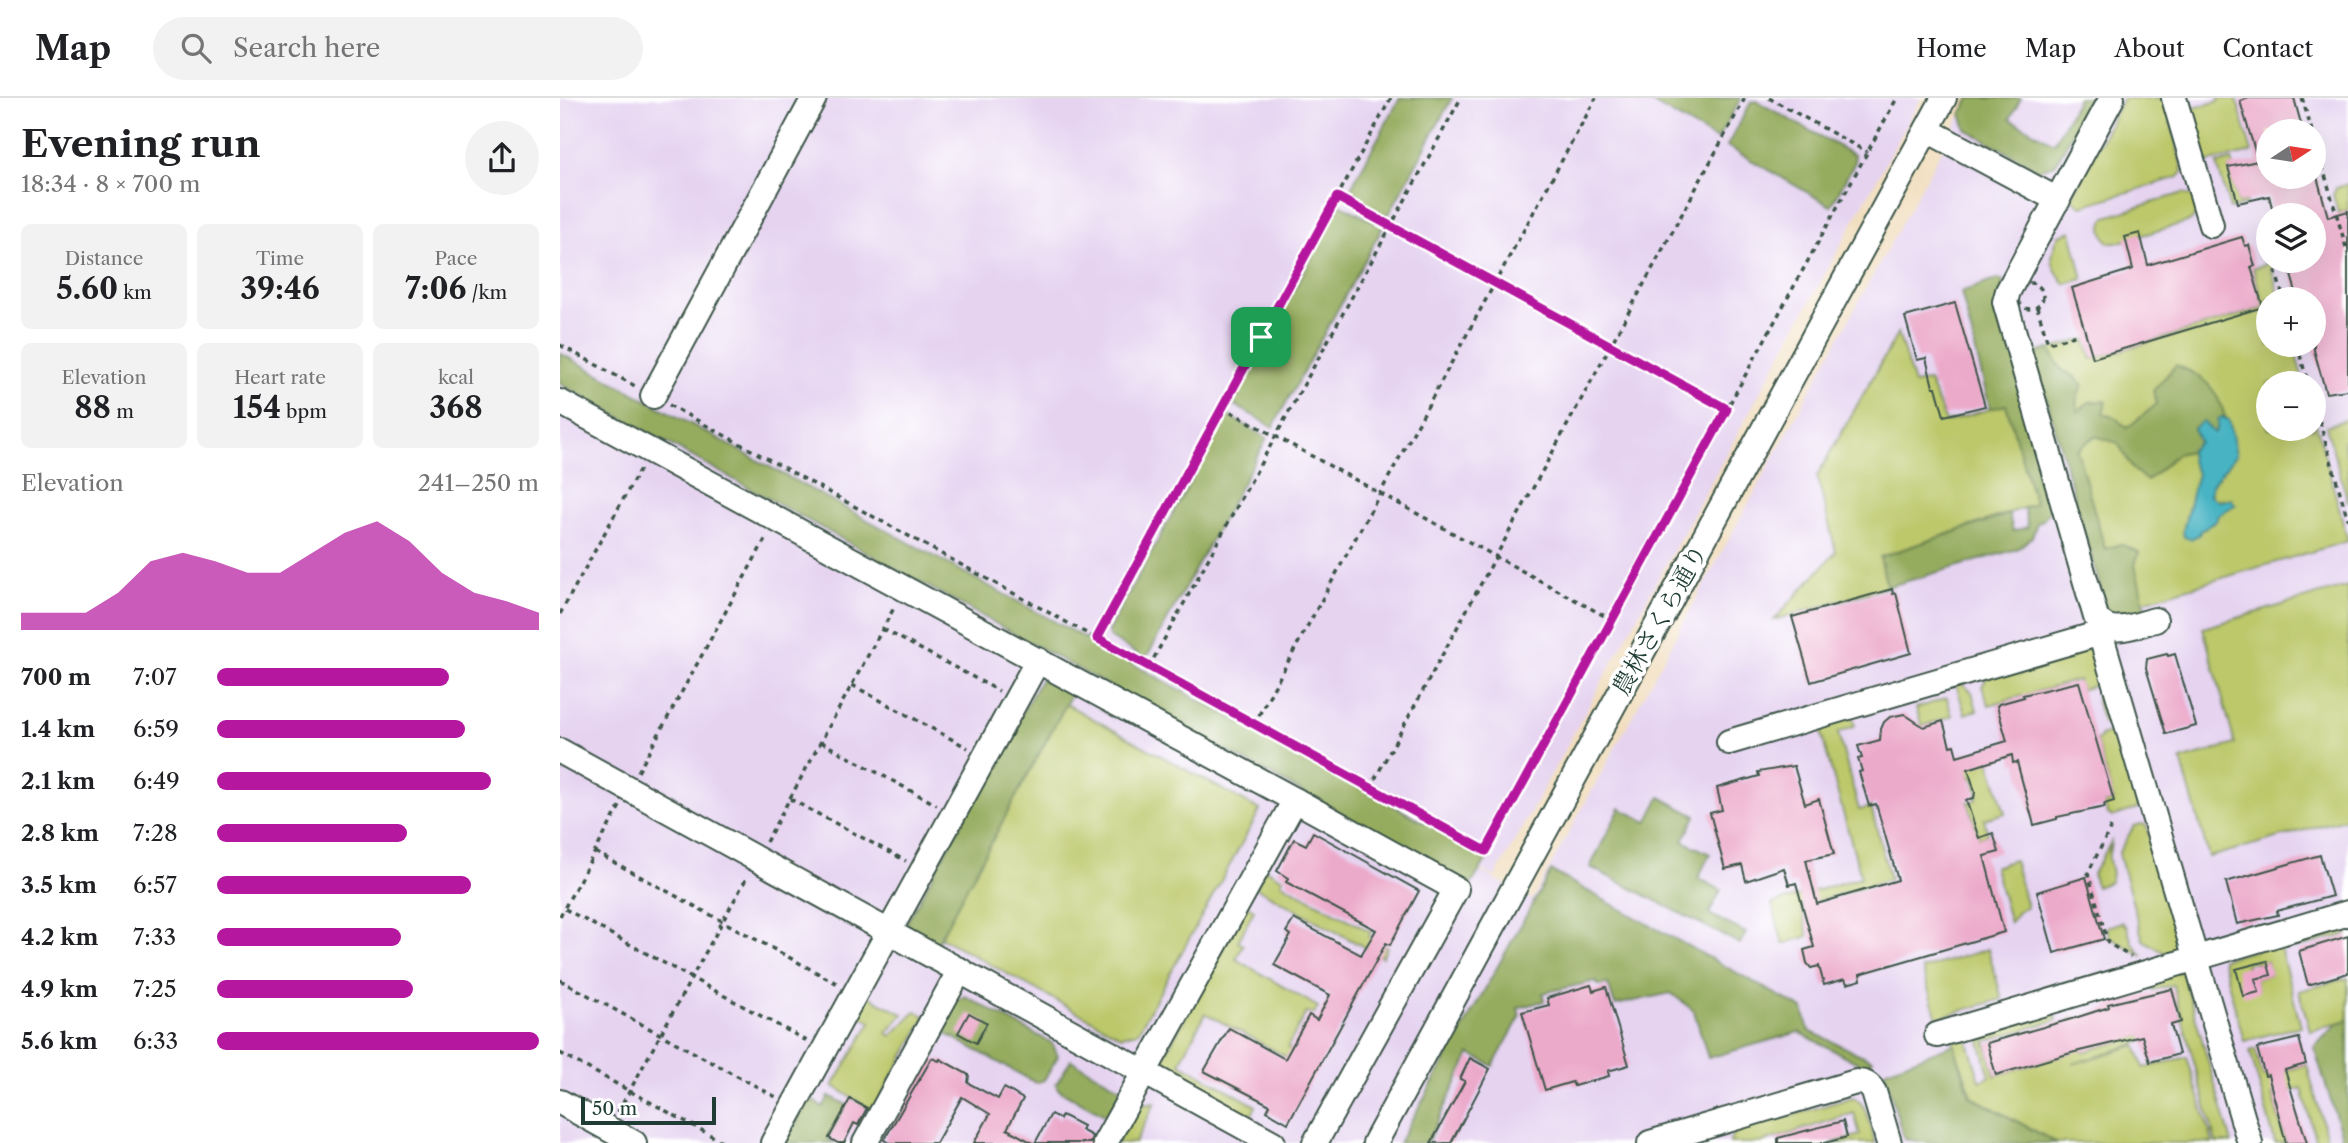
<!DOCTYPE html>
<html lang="en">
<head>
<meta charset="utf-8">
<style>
	:root { --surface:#fff; --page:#f2f2f2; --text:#202124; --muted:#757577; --line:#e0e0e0; --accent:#b5179e }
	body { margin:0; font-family:"Libre Caslon Text","Noto Serif JP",serif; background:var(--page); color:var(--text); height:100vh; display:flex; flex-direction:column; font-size:26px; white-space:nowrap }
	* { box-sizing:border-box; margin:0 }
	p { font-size:23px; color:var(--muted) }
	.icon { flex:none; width:38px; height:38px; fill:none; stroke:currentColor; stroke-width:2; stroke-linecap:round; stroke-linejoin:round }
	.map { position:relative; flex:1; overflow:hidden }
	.side { display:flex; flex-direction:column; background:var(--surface); width:560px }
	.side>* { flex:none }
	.needle { width:46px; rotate:78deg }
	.buttons { position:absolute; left:1696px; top:21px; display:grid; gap:14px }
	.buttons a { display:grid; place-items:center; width:70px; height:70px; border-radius:50%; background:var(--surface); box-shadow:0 7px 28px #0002; font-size:35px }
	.scale { position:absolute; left:21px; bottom:18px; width:135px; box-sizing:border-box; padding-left:7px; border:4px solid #1f3d34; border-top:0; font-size:19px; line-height:24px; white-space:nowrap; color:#1f3d34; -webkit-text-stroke:5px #fff; paint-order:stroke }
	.pin { position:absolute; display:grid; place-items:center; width:60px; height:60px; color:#fff; margin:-30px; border-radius:14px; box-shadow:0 4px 10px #0006 }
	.round { display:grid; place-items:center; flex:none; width:74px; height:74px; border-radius:37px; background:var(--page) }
	.headline { display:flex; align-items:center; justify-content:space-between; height:119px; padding:0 21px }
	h1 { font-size:38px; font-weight:700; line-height:52px }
	.stats { display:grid; grid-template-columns:repeat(3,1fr); gap:10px; height:119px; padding:7px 21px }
	.stats div { display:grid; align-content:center; border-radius:10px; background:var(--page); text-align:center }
	.stats b { font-size:30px; font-weight:700 }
	.stats small { font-size:19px; font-weight:400 }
	.stats p { font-size:19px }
	.chart { height:196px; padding:14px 21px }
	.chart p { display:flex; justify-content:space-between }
	.chart svg { width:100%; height:126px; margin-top:7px; fill:var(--accent); opacity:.7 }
	ul { padding:0 21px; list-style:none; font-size:23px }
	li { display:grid; grid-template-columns:112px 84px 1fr; align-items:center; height:52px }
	li i { height:18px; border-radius:9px; background:var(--accent) }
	header { display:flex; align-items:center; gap:42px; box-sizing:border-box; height:98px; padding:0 35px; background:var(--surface); border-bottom:2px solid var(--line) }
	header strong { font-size:33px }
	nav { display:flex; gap:38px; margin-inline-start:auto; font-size:24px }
	.search { width:490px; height:63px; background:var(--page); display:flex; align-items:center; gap:18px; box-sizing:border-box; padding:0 24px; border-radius:38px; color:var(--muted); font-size:26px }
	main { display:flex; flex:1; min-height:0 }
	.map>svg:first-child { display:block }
	.built { fill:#e5d3f0; fill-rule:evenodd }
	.green { fill:#bcc86a; stroke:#6e824f; stroke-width:2; fill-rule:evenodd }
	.forest { fill:#95ac5e; stroke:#5a7449; stroke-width:2 }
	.water { fill:#46b3c3; stroke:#32787c; stroke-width:2 }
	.building { fill:#ecaacb }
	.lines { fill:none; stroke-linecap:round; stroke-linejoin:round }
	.minor-casing { stroke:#3e5549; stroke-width:28 }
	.path { stroke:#3e5549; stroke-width:3.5; stroke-dasharray:5 5; stroke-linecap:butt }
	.minor { stroke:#fff; stroke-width:24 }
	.route-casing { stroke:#fff; stroke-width:14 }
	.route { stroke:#b5179e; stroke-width:9 }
	.labels { text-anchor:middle; stroke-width:7; stroke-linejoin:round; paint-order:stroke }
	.street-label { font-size:24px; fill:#1f3d34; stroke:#fff }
</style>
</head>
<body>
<header>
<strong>Map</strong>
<div class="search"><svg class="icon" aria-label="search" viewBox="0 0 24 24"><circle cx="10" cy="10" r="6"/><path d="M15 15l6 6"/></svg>Search here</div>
<nav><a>Home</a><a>Map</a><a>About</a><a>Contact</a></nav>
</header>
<main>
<section class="side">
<div class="headline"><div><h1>Evening run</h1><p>18:34 · 8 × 700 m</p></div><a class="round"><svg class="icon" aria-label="share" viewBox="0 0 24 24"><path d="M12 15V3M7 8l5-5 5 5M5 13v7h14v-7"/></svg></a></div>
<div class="stats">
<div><p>Distance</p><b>5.60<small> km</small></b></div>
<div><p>Time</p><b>39:46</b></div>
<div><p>Pace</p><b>7:06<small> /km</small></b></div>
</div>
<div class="stats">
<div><p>Elevation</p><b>88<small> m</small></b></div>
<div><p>Heart rate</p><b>154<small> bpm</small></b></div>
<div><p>kcal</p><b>368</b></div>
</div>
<div class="chart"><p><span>Elevation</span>241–250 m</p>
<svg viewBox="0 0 160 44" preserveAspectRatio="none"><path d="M0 44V38L10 38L20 38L30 31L40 20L50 17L60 20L70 24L80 24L90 17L100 10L110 6L120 13L130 24L140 31L150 34L160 38V44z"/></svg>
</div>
<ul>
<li><b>700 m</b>7:07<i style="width:72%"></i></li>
<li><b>1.4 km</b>6:59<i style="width:77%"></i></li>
<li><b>2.1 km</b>6:49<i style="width:85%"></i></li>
<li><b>2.8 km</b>7:28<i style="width:59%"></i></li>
<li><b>3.5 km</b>6:57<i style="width:79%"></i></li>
<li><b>4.2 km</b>7:33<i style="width:57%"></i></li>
<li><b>4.9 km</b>7:25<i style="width:61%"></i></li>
<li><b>5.6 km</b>6:33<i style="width:100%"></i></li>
</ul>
</section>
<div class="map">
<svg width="1788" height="1045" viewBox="0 0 1788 1045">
	<rect width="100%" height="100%" fill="#fff"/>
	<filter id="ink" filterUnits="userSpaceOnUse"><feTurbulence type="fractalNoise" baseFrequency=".0143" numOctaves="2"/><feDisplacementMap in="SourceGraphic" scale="14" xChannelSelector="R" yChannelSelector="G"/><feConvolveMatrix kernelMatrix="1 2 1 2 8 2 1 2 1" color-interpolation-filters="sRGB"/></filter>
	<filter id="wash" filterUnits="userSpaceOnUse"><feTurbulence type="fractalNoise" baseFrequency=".00686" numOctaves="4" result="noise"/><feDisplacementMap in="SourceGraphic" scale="28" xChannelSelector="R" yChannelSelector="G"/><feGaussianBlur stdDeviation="1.57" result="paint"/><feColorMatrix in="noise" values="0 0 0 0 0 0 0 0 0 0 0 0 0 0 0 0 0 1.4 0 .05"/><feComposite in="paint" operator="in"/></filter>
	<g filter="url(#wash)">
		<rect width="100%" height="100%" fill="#f1debe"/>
		<path class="built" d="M0,0H1361L935,779L364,462L972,802L1410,0H1788V1045H0ZM1708,33H1754V79H1708ZM1708,117H1754V163H1708ZM1708,201H1754V247H1708ZM1708,285H1754V331H1708Z"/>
		<g class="green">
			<polygon points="1563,0 1605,0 1623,74 1619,79 1522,108 1515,104 1512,99"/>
			<polygon points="1659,0 1676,0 1692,54 1645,65 1630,11 1659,3"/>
			<polygon points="1672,62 1674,68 1669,70 1678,105 1686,103 1686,106 1670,111 1657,66"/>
			<polygon points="1788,86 1788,112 1778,115 1773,97 1776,90"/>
			<path d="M1623,95L1632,98L1638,113L1631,123L1556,145H1549C1542,136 1539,128 1546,119Z"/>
			<path d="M1511,133L1523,181L1505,186C1489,166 1489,159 1499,137Z"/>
			<path d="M1710,165L1720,201H1708V247H1733L1744,285H1708V331H1754V318L1788,443L1584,503L1586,515L1548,517L1474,256L1525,241L1532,261L1704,210L1693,170ZM1665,319L1669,322L1676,357L1652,386L1650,395L1653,402L1671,401L1645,431L1623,432L1638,374L1631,363L1630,353Z"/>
			<polygon points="1338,235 1354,286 1369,283 1386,324 1446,306 1475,406 1321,459 1327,489 1214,522 1276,454 1257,378"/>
			<polygon points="1788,321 1788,341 1783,343 1788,362 1788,404 1766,328"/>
			<polygon points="1788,488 1788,720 1649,759 1621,662 1675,646 1643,530"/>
			<polygon points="1528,550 1534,553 1544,579 1542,585 1521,592 1518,582 1429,607 1422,589 1427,579"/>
			<polygon points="1401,585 1412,594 1417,612 1405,616 1396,586"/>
			<polygon points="1543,594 1548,595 1555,623 1552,626 1547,627 1543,625 1536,600 1537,596"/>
			<polygon points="1387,600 1392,618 1362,628 1356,610"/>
			<polygon points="506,606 700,712 578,934 561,938 380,839"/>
			<polygon points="1291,616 1295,628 1278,635 1299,712 1311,709 1330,781 1241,808 1248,838 1223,846 1212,806 1301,779 1258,624"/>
			<polygon points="1557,633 1580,705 1577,711 1552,719 1547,715 1544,706 1554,703 1536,642 1540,641 1540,638"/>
			<polygon points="1417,653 1430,664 1445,715 1424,721 1428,737 1419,740 1408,704 1416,702 1418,696 1414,681 1410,677 1403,679"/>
			<polygon points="1581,726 1586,727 1622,854 1610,858 1583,842 1560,760 1559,754 1574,728"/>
			<path d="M1551,744C1551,750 1548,755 1549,761C1550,770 1554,775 1550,784L1536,789L1533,776Z"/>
			<polygon points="1454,762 1467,809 1459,813 1450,825 1434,769"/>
			<polygon points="705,771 723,781 721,785 811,834 809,839 827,849 822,859 695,789"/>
			<polygon points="686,807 694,812 678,844 683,847 676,861 758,909 754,916 746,915 728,948 733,957 730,961 645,915 620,965 696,1008 690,1021 602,973 600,966"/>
			<polygon points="1562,824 1567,829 1572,845 1583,858 1549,839 1547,829"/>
			<polygon points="1788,825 1788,836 1735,850 1733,840"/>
			<path d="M1719,846L1741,928L1684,943L1662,861ZM1695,863L1696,866L1707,863L1710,877L1695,881L1698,894L1686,866Z"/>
			<polygon points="1428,851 1442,901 1377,920 1362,871"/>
			<polygon points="1622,873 1672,1045 1656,1045 1613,887 1593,892 1590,881"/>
			<polygon points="1788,880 1788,922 1750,933 1739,893"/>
			<polygon points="306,897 343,916 327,935 331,938 356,913 366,919 313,1012 273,988 311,924 296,915"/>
			<polygon points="1490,909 1497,922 1425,943 1435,978 1518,952 1510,921 1513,920 1523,954 1587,936 1589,941 1513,966 1576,947 1584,970 1627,959 1653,1045 1497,1045 1410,998 1412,997 1392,942 1407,941 1420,983 1430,979 1418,936"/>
			<polygon points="1695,951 1703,979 1747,967 1768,1045 1756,1045 1742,990 1712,997 1726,1045 1715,1045 1690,953"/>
			<path d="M1293,999C1308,1006 1311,1030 1315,1045H1273L1300,1037L1294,1015L1200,1045H1170L1171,1039L1177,1034Z"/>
			<polygon points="595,1005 575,1045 557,1045 577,1008"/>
		</g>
		<g class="forest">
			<polygon points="840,0 892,0 828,118 787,97"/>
			<polygon points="1084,0 1181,0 1157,42"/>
			<polygon points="1410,0 1461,0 1450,21 1494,45 1518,0 1532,0 1495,67 1479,72 1406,31 1401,16"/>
			<polygon points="1196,3 1294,57 1295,64 1271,108 1167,48 1191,4"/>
			<polygon points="780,106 823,129 713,329 673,306"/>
			<polygon points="1438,181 1442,182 1495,406 1483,422 1477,425 1472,439 1457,451 1327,489 1320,459 1449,416 1453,433 1468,429 1464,410 1475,406 1446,307 1430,311 1401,194"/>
			<path d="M1489,251L1502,272L1514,278L1523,287L1518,297L1517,314L1529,304L1546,303L1543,316L1556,320L1567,330L1597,306L1593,293L1616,267C1643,278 1657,289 1665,319H1662L1654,335L1634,330L1639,345L1630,353L1617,356L1587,383L1573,371L1558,345L1535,338L1517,352L1545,451L1560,446L1579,454L1575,467L1586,515L1557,523L1548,517L1474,256Z"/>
			<polygon points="0,255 928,759 911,787 0,286"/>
			<polygon points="667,317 707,340 588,557 584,560 549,539 548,533"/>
			<polygon points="482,579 514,591 376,847 349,834 347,824"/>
			<polygon points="1100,699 1136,718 1123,743 1150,756 1138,780 1161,792 1149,816 1186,835 1180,846 1030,769 1060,710 1087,724"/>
			<polygon points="991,773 1243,911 1249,933 1312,962 1307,970 1239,934 1148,960 1134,913 1111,895 1055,907 1048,886 1038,887 1036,883 983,895 984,903 958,910 960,919 933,968 910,956 867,1045 839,1045"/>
			<polygon points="405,898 492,945 498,958 484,982 476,985 381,933 388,905"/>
			<polygon points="1788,922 1788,1045 1784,1045 1754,949 1778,925"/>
			<polygon points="1394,946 1410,998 1497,1045 1369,1045 1344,1041 1324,973"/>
			<polygon points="511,962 564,992 552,1016 546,1018 499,992 496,986"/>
			<polygon points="269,998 287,1007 267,1041 274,1045 224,1045 250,1001 263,1009"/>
		</g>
		<path class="water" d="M1662,319L1669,322L1676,357L1652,386L1650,398L1658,403L1671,401L1675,407L1658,417L1656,423C1649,426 1646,431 1640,433L1639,437L1630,441L1624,439L1623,433L1637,375L1631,363L1630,353L1639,344L1634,330L1643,323L1654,335L1657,331L1658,321Z"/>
		<g id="blocks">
			<g class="building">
				<polygon points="1689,0 1734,0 1743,33 1708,33 1708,79 1757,79 1768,119 1788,113 1788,292 1766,295 1754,252 1754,201 1738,201 1727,163 1754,163 1754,117 1714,117 1709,98 1678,105 1668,69 1698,63 1680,3"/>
				<polygon points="1580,135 1588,167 1682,139 1685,148 1689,147 1695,168 1691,169 1703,209 1533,260 1512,190 1573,171 1565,139"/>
				<polygon points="1395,205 1425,308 1384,318 1376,289 1373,289 1366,260 1357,262 1345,219"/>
				<polygon points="1332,491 1333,496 1336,495 1351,555 1251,584 1232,519"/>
				<polygon points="1607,556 1608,558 1615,556 1636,628 1606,636 1586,570 1587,561"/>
				<polygon points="1519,584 1554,703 1544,706 1545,709 1497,719 1497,721 1474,727 1457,664 1453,665 1452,657 1408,671 1415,694 1414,700 1406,702 1419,740 1433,735 1439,754 1424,758 1444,834 1300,876 1301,882 1287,886 1285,881 1264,887 1259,868 1251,870 1247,865 1244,852 1254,849 1236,785 1229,787 1224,770 1186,783 1182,767 1165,771 1150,715 1162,712 1157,690 1199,678 1198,674 1234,668 1245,706 1259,701 1274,756 1246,762 1257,806 1338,782 1316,706 1309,708 1299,674 1302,673 1298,661 1302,660 1298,648 1320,642 1321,631 1324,624 1330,619 1344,616 1364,629 1383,623 1390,648 1394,647 1397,658 1447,643 1437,608 1439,606 1464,599 1463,597"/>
				<polygon points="753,734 859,793 830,847 826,845 728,1025 707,1013 710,1007 644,973 669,930 725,961 749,917 757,922 770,897 714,867 731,837 726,834 734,821 801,857 816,832 726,784 728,780 717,773 734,741 746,747"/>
				<polygon points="1760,757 1772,798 1717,813 1718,817 1677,826 1666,784"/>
				<polygon points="1526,779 1544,841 1494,855 1477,794"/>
				<polygon points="1788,838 1788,875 1748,887 1739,853"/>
				<polygon points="1707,863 1711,877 1695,881 1699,894 1683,898 1676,871"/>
				<polygon points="1031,887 1033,893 1046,889 1069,967 1048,973 1049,978 1014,988 1012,984 985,992 962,914 989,907 987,900"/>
				<polygon points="1612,891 1621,924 1611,927 1619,956 1590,964 1582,938 1511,955 1436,977 1427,945 1515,920 1549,909 1548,906"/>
				<polygon points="409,915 427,925 416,945 398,935"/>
				<polygon points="1739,940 1746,966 1725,972 1747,1045 1726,1045 1708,977 1705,978 1697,950"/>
				<polygon points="372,960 379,963 380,961 409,977 408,985 438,1001 444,990 463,1001 447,1031 473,1045 414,1045 430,1016 402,999 376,1045 329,1045 324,1042"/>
				<polygon points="910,960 930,971 891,1045 871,1045 905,983 900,981"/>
				<polygon points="290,1001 307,1010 298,1027 294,1025 284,1045 278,1045 269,1040"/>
				<polygon points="491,1016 500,1021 502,1017 523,1028 521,1032 532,1038 530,1045 475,1045"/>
				<polygon points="1283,1023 1287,1039 1265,1045 1218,1045 1218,1040"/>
			</g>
		</g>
	</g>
	<g filter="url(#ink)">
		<use href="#blocks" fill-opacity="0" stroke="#3e5549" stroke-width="2"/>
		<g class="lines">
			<defs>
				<g id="minor">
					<path d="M1552,0L1448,193L1445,204L1536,519C1549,540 1575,527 1595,522"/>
					<polyline points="1614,0 1651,127"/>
					<polyline points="1367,32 1498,102"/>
					<polyline points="93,298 254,0"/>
					<polyline points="0,304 735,702 896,791 755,1045"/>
					<polyline points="1545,529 1541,535 1544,548 1690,1045"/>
					<polyline points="1169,644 1541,535"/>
					<polyline points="0,653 713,1045"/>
					<polyline points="1377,937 1788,815"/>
					<polyline points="0,1004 74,1045"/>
					<polyline points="213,1045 478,562"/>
					<polyline points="305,1045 400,872"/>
					<polyline points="545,1045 735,702"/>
					<polyline points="815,1045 1384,0"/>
					<path d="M1090,1045L1296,984C1305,984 1309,986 1314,994L1329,1045"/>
				</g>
			</defs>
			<use href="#minor" class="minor-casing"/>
			<g class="path">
				<polyline points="1209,0 1307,54"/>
				<polyline points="1742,0 1752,33"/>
				<polyline points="1754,39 1788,156"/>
				<polyline points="777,99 1167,311"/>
				<polyline points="1702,127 1708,148"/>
				<polyline points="1712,163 1724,201"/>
				<circle cx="1470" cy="198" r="13"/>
				<polyline points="1477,209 1488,245 1517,237"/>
				<polyline points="0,247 75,288"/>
				<polyline points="1737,247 1748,285"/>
				<polyline points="1754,304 1788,422"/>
				<polyline points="109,307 925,753 1337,0"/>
				<polyline points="662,309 1052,522"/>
				<polyline points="0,516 81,369"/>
				<polyline points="323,531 439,593"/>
				<polyline points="537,540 831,0"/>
				<polyline points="589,569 901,0"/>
				<polyline points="292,587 408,650"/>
				<polyline points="694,626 1036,0"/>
				<polyline points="261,644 377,707"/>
				<polyline points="78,674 207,438"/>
				<polyline points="810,690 1185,0"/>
				<polyline points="230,701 346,763"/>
				<polyline points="1551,729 1528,775 1548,845 1571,859"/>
				<polyline points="206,744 335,508"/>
				<polyline points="35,754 278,886"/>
				<polyline points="5,811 247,943"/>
				<polyline points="0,818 60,708"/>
				<polyline points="0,882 216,999"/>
				<polyline points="0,955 165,1045"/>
				<polyline points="58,1014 187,779"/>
			</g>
			<use href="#minor" class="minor"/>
		</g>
	</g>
	<g class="lines" filter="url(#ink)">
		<defs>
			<polygon id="route" points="777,99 1167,311 926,753 537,540"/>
		</defs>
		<use href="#route" class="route-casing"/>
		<use href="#route" class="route"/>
	</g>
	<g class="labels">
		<g class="street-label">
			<text transform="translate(1100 522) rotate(-61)" y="8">農林さくら通り</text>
		</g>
	</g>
</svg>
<div class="buttons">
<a><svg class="needle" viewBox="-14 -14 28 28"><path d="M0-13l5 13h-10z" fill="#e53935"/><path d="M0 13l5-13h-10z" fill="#757577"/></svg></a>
<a><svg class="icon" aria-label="layers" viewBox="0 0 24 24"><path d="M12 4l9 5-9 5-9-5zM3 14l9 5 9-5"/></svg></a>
<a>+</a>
<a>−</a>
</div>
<div class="scale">50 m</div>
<div class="pin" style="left:701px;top:239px;background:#1e9e55"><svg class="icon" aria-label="arrive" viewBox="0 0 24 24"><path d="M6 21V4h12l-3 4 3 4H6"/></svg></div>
</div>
</main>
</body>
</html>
